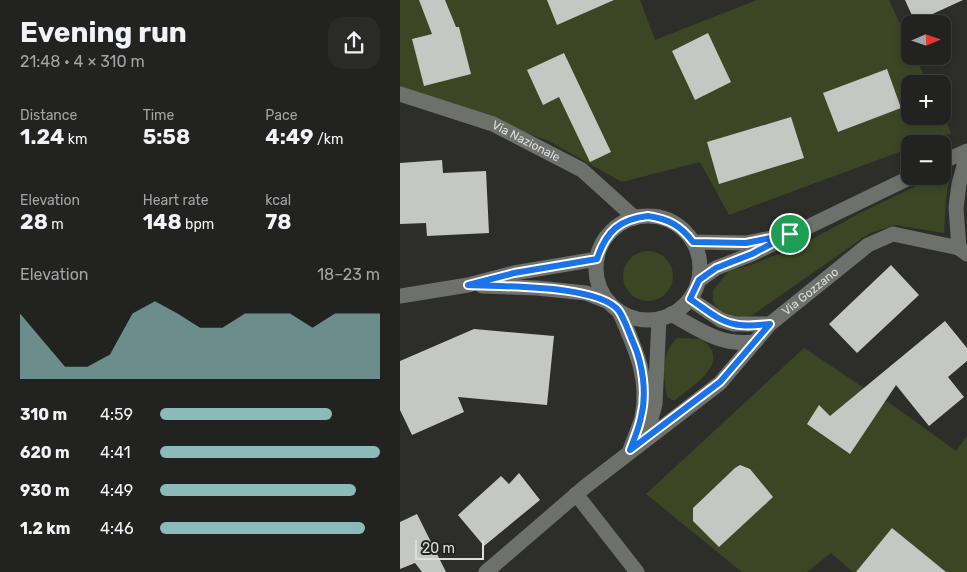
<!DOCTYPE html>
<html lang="en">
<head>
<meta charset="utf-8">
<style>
	:root { --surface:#222220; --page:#2a2a29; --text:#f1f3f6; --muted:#a2a4a5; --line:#3f3f3e; --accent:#8bbbb9 }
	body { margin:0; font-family:Rubik,sans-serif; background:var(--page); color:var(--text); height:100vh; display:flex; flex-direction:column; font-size:19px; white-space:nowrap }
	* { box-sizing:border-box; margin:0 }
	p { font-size:16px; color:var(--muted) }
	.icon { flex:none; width:28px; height:28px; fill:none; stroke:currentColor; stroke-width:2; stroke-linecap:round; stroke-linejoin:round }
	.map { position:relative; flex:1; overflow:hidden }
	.panel { display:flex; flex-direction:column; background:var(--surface); width:400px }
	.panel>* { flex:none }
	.needle { width:32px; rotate:88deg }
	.controls { position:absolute; left:501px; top:15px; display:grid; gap:10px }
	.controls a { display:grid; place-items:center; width:50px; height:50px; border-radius:10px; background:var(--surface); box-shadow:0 2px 8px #0003,0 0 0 1px var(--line); font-size:25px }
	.scale { position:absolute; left:15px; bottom:12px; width:69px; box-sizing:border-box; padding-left:5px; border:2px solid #dddedb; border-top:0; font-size:14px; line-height:18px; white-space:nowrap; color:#dddedb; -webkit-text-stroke:4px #232521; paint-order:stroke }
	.pin { position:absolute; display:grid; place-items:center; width:42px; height:42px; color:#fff; margin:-21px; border:2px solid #fff; border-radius:50%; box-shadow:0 1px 5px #0007 }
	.round { display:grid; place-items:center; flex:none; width:52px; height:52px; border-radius:15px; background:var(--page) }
	.summary { display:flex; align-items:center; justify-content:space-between; height:85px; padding:0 20px }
	h1 { font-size:28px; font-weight:700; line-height:38px }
	.stats { display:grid; grid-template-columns:repeat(3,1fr); gap:8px; height:85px; padding:5px 20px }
	.stats div { display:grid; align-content:center }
	.stats b { font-size:21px; font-weight:700 }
	.stats small { font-size:14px; font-weight:400 }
	.stats p { font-size:14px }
	.chart { height:140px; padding:10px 20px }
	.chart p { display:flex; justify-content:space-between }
	.chart svg { width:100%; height:90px; margin-top:5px; fill:var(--accent); opacity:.7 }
	ul { padding:0 20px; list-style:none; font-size:16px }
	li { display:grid; grid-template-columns:80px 60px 1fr; align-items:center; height:38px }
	li i { height:12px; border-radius:6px; background:var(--accent) }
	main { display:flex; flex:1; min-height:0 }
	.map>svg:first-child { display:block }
	.green { fill:#3d4624 }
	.building { fill:#c5c7c2 }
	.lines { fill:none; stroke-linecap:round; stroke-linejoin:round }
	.street { stroke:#6e706b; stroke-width:15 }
	.secondary { stroke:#6e706b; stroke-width:15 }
	.route-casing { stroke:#fff; stroke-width:10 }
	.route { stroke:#1a73e8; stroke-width:6 }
	.labels { text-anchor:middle; stroke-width:5; stroke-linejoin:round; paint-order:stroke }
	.street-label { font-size:12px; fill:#dddedb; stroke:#232521 }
</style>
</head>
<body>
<main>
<section class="panel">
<div class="summary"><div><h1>Evening run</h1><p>21:48 · 4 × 310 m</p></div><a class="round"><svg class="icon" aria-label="share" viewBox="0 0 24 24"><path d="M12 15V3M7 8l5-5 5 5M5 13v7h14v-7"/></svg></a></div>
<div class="stats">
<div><p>Distance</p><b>1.24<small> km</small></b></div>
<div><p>Time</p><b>5:58</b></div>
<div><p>Pace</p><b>4:49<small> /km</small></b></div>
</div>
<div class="stats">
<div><p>Elevation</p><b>28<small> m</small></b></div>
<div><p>Heart rate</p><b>148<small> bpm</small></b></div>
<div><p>kcal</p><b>78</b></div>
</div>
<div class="chart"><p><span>Elevation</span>18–23 m</p>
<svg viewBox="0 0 160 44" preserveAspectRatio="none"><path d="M0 44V12L10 25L20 38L30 38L40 32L50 12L60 6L70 12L80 19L90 19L100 12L110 12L120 12L130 19L140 12L150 12L160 12V44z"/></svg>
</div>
<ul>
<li><b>310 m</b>4:59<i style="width:78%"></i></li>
<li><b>620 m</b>4:41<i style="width:100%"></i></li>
<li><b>930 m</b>4:49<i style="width:89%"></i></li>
<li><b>1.2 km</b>4:46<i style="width:93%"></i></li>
</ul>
</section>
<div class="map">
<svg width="567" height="572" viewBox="0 0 567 572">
	<rect width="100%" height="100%" fill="#2d2e2a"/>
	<g class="green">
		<polygon points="0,0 240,0 255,40 357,0 489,0 510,46 510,56 515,56 528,84 510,84 510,116 543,115 551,133 523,144 510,144 510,148 329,215 300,162 222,182 149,141 0,88"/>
		<polygon points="550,170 546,200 544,233 496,225 470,233 351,316 343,317 323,318 313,301 313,290 329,271 351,265 401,245 462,212 537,176 542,176 543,174"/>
		<circle cx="248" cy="276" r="25"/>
		<path d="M277,338L301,339C334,362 292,386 274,401L267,397C264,375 259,356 277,338Z"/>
		<polygon points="404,348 485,402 487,401 556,451 567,436 567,572 453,572 431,553 407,572 342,572 246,494"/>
	</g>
	<g class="building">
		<polygon points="19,0 45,0 56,27 59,27 71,74 24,86 12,39 32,34"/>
		<polygon points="147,0 214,0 157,25"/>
		<polygon points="505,0 563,0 515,22"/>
		<polygon points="308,33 331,82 295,100 272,51"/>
		<polygon points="164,53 211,152 190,162 159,97 143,105 127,70"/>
		<polygon points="487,69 501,108 438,132 423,93"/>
		<polygon points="391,117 404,158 319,184 307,142"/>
		<polygon points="42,160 43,173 86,171 89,233 27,236 26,223 0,224 0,163"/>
		<polygon points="491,265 519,295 457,353 429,324"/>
		<polygon points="545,321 567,348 567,361 548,377 564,397 529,426 496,385 450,454 407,424 419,405 430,416"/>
		<polygon points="74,329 154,336 147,405 58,397 64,412 12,435 0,410 0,361"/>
		<polygon points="340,465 350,469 373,497 319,547 293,521 293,508 335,468"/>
		<polygon points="119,473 140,500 84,546 58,515 101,476 109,484"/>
		<polygon points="17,514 46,572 22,572 15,563 0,569 0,522"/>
		<polygon points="492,528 546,572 456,572"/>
	</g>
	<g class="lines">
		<g class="street">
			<path id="s1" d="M0,94L93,124L182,170L235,218"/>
			<polyline points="559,248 556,208 559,184 567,155"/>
			<polyline points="176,494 237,572"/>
		</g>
		<g class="secondary">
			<polyline points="542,162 567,151"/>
			<circle cx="248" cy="268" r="52"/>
			<polyline points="293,242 346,243 371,238"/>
			<polyline points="299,280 316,268 352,254 513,176"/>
			<polyline points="82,286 137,288 186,293 209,302"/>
			<polyline points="0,296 68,285 114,273 197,259"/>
			<polyline points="290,299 321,320 334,324 370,324"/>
			<path d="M219,311C234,346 250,377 242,417C239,428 234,439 230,450"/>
			<path d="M271,314C300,330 320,346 355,342"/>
			<polyline points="244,433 249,427 255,404 259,319"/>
			<path id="s2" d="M86,572L186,486L320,383L370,324L468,245L493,234L559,248L567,254"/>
		</g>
	</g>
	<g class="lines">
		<defs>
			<path id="route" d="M248,216C269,219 281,226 293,242L346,243L390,234L352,254L316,268L299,280L290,299C304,308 318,321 334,324C346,327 358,325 370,324L320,382L230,450C234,439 239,428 241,417C247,394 243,364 233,342C229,333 225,320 219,311C199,284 101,287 68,285L114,273L197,259C206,231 220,219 248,216Z"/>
		</defs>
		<use href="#route" class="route-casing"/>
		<use href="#route" class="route"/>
	</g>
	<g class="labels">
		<g class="street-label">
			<text dy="4" stroke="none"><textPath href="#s1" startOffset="135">Via Nazionale</textPath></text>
			<text dy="4" stroke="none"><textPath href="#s2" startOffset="430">Via Gozzano</textPath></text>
		</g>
	</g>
</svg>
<div class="controls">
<a><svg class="needle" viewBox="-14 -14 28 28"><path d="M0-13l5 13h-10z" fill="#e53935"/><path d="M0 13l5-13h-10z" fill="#a2a4a5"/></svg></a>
<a>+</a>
<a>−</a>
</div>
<div class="scale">20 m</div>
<div class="pin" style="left:390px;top:234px;background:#1e9e55"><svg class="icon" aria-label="arrive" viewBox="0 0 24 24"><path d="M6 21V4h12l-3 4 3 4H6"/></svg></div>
</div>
</main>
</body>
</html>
